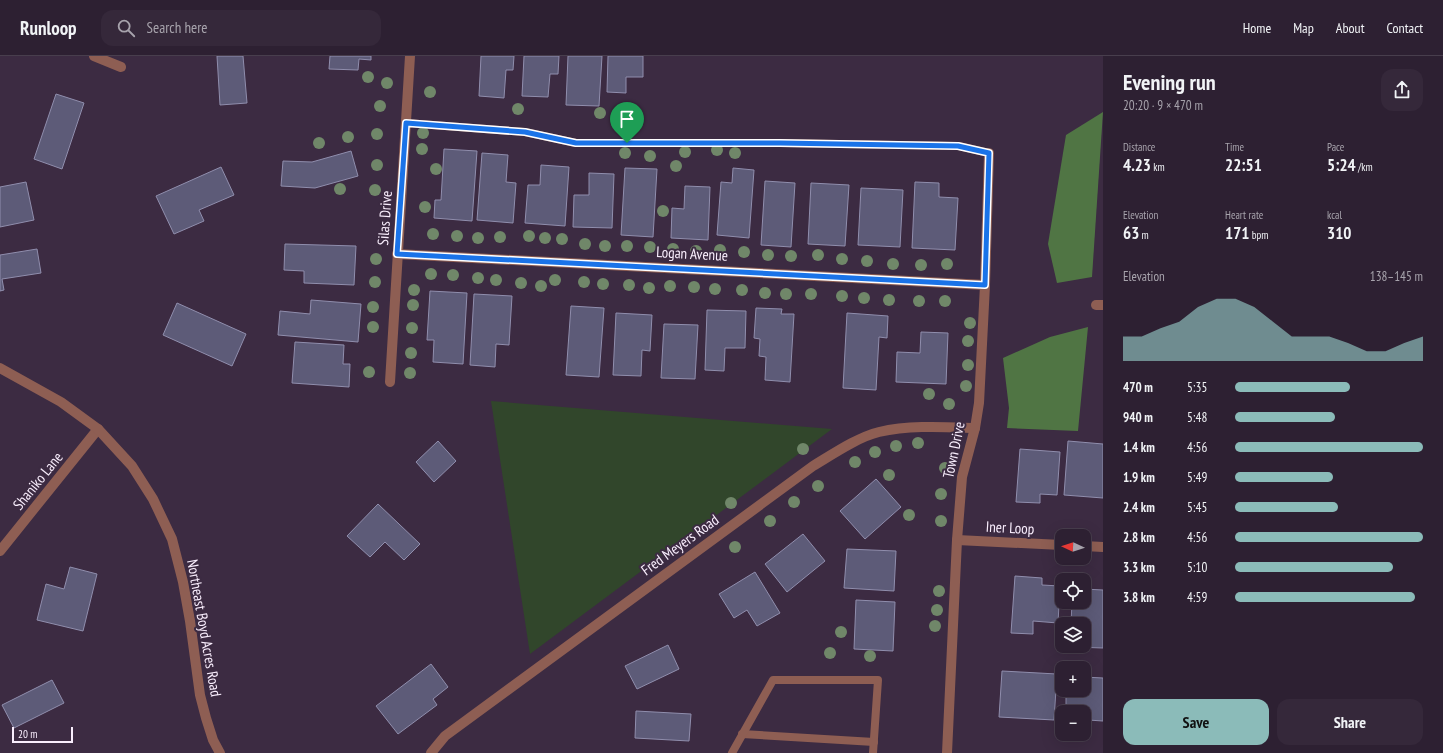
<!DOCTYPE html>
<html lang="en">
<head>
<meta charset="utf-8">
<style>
	:root { --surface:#2d2032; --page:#35283a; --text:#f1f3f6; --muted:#a7a3ac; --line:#483e4d; --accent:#8bbbb9 }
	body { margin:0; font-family:"PT Sans Narrow",sans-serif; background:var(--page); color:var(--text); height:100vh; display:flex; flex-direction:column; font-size:15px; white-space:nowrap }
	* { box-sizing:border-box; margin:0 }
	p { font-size:13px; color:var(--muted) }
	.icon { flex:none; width:22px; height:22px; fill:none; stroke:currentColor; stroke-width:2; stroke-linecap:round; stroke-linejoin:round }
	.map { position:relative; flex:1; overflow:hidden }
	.panel { display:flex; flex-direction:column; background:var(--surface); width:340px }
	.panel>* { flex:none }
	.needle { width:26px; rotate:273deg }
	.fabs { position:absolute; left:1055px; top:473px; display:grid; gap:8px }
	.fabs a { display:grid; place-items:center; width:36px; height:36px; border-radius:8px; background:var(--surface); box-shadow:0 4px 16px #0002,0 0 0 1px var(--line); font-size:20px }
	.scale { position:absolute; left:12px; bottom:10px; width:61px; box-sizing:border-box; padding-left:4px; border:2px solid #f9eefd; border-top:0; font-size:11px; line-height:14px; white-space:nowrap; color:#f9eefd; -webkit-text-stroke:3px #3c2b42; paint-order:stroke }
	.pin { position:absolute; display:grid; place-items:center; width:34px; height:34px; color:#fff; margin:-41px -17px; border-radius:50% 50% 50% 0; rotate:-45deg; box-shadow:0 0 4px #0007 }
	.pin .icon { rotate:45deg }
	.round { display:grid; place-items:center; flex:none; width:42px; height:42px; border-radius:12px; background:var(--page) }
	.overview { display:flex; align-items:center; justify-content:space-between; height:68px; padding:0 20px }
	h1 { font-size:22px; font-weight:800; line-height:30px }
	.stats { display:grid; grid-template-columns:repeat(3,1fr); gap:6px; height:68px; padding:4px 20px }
	.stats div { display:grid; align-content:center }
	.stats b { font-size:17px; font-weight:800 }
	.stats small { font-size:11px; font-weight:400 }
	.stats p { font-size:11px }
	.chart { height:112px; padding:8px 20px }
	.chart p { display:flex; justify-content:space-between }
	.chart svg { width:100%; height:72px; margin-top:4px; fill:var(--accent); opacity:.7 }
	.action { display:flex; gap:8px; margin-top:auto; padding:8px 20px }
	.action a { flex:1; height:46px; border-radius:12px; background:var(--accent); color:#111; font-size:16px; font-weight:800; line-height:46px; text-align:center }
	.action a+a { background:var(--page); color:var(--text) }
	ul { padding:0 20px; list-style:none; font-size:13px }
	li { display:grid; grid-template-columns:64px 48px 1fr; align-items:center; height:30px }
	li i { height:10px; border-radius:5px; background:var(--accent) }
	header { display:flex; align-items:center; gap:24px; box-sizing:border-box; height:56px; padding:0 20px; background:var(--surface); border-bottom:1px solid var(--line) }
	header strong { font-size:19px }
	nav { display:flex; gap:22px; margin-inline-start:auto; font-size:14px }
	.search { width:280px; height:36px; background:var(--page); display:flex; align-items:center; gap:10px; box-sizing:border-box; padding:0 14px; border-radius:12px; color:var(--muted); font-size:15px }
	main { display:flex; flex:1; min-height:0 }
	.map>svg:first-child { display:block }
	.green { fill:#31462b }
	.forest { fill:#507544 }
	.building { fill:#5d5b78; stroke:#908ead }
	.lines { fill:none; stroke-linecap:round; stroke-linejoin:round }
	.service { stroke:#8e5e53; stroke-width:8 }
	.minor { stroke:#8e5e53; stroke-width:10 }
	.tertiary { stroke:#8e5e53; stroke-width:10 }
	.tree { fill:#708769 }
	.route-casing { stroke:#fff; stroke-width:8 }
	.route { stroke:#1a73e8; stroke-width:5 }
	.labels { text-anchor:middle; stroke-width:4; stroke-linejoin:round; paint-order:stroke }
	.street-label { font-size:15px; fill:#f9eefd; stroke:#3c2b42 }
</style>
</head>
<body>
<header>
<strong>Runloop</strong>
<div class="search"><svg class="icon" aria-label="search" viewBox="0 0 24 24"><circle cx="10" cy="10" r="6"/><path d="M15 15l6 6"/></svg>Search here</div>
<nav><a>Home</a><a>Map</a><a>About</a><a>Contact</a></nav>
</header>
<main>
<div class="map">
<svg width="1103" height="697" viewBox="0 0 1103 697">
	<rect width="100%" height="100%" fill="#3c2b42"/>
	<polygon class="green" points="491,345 832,373 530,598"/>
	<g class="forest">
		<polygon points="1103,56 1092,221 1057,227 1048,188 1066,79"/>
		<polygon points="1088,271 1078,375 1007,372 1009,352 1003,302 1050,281"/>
	</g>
	<g class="building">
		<polygon points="217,0 243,0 247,47 220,49"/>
		<polygon points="330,0 371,0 371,4 359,3 358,14 329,13"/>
		<polygon points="481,0 514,0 513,14 506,14 504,42 479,40"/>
		<polygon points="524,0 559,0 558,18 550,18 548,41 522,40"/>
		<polygon points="568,0 602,0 599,50 566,49"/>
		<polygon points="608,0 643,0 643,21 626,21 626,37 607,36"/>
		<polygon points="56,38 84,47 62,113 34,103"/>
		<polygon points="444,93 477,95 472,165 434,162 435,144 441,144"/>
		<polygon points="351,95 358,120 315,132 281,130 283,105 312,106"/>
		<polygon points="482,97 508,99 506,126 516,127 513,167 477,164"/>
		<polygon points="541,109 569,111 565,170 525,167 528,129 540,129"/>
		<polygon points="221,111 234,139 199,154 204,165 174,178 156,140"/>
		<polygon points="625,112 657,113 653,181 621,179"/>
		<polygon points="733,112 754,114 749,182 717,179 721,126 732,127"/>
		<polygon points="589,117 614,118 612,172 573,171 574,139 589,139"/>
		<polygon points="765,125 795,127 791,191 761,189"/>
		<polygon points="26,126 34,164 0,171 0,131"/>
		<polygon points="915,126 939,127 939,141 958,142 955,194 912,192"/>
		<polygon points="811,127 849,129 845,190 808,188"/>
		<polygon points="685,130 710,131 708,184 671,182 672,152 684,153"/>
		<polygon points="861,132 903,134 900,191 858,189"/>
		<polygon points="285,188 356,190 354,229 304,227 304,215 284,214"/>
		<polygon points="37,193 41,217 2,223 4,234 0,235 0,199"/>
		<polygon points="430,235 467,237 463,308 433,306 434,284 427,284"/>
		<polygon points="474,238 512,240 509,289 496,288 495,311 470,309"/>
		<polygon points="311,244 361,248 358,286 278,279 280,255 310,258"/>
		<polygon points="177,247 246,278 232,310 163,279"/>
		<polygon points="571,250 604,252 599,321 566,319"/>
		<polygon points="756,252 782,253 781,258 794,258 790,326 765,324 766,301 759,300 760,283 754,282"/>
		<polygon points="707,254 746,255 745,292 725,292 724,315 705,314"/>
		<polygon points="616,257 652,259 650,295 642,294 641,320 613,319"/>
		<polygon points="847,257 888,260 887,282 879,281 876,334 843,332"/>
		<polygon points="664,268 698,269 695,323 661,322"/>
		<polygon points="921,276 948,277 946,328 896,326 897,296 920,297"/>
		<polygon points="295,286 344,289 343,308 350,308 349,331 292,327"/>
		<polygon points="438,385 456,405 434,426 416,406"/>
		<polygon points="1068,385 1103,388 1103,442 1064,439"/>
		<polygon points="1020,393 1060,396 1057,439 1040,438 1040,447 1016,446"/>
		<polygon points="876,423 901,451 865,483 840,455"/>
		<polygon points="378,448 420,488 404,504 385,486 370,501 347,480"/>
		<polygon points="803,478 825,505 787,536 765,508"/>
		<polygon points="847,493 896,495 894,535 844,532"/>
		<polygon points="70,511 97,518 83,575 37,564 46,528 64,533"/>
		<polygon points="755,516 780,557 757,570 747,554 734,562 719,538"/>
		<polygon points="1015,520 1042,522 1042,529 1060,530 1058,567 1033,565 1033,578 1011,577"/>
		<polygon points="1084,533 1103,534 1103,592 1074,591 1084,590 1084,568 1071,568 1072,546 1084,546"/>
		<polygon points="856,544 895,546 893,595 854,593"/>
		<polygon points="668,589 679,613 637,633 625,610"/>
		<polygon points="431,608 448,631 433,643 437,649 398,678 376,650"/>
		<polygon points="1002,615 1057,618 1054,664 999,661"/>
		<polygon points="1084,621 1103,622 1103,665 1088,664 1087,674 1084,674 1084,656 1066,656 1066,634 1084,634"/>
		<polygon points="52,624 64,647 14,672 2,649"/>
		<polygon points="636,655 691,658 689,685 635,682"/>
	</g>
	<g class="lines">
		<g class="service">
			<polyline points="406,67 525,76 576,87 780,87 959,90 989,97"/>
			<polyline points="742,678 874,686"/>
			<polyline points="732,697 773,624 878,624 873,697"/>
		</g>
		<g class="minor">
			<polyline points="94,0 121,11"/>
			<polyline points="397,198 985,229"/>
			<polyline points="1096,249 1103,249"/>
			<polyline points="390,326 410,0"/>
			<polyline points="957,484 1062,489"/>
			<polyline points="1084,490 1103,491"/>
			<polyline points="0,495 98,373"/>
			<path d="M431,697L445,680L813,410C833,398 858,381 879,376C910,369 943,371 975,372"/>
			<polyline points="947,697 957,484 962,421 975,372 979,347 985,229 989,97"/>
		</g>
		<polyline class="tertiary" points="0,312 61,346 98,373 132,410 153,443 172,483 183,526 190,565 200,639 206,662 213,684 220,697"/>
	</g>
	<g class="tree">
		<circle cx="368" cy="21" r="6"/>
		<circle cx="387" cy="27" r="6"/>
		<circle cx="430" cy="36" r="6"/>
		<circle cx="380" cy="50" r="6"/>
		<circle cx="518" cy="53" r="6"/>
		<circle cx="600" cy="57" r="6"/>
		<circle cx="423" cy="77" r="6"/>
		<circle cx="377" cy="78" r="6"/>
		<circle cx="348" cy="81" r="6"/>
		<circle cx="319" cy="87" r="6"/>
		<circle cx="422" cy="93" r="6"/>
		<circle cx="717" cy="94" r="6"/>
		<circle cx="685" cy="96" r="6"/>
		<circle cx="625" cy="97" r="6"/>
		<circle cx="735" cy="97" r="6"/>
		<circle cx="650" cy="100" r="6"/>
		<circle cx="377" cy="109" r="6"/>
		<circle cx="676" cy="110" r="6"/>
		<circle cx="436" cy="113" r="6"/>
		<circle cx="340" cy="133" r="6"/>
		<circle cx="375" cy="134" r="6"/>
		<circle cx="425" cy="151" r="6"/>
		<circle cx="663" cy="155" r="6"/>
		<circle cx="433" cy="178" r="6"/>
		<circle cx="457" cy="180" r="6"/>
		<circle cx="529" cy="180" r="6"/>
		<circle cx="500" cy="181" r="6"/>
		<circle cx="478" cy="182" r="6"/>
		<circle cx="545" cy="182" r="6"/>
		<circle cx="562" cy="183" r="6"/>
		<circle cx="585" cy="188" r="6"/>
		<circle cx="605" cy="190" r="6"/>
		<circle cx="627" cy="190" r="6"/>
		<circle cx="650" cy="191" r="6"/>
		<circle cx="673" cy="193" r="6"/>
		<circle cx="720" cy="194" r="6"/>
		<circle cx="696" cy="195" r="6"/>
		<circle cx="744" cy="196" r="6"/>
		<circle cx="768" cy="199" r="6"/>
		<circle cx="818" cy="199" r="6"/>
		<circle cx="791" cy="200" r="6"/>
		<circle cx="376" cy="203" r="6"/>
		<circle cx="842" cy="203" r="6"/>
		<circle cx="867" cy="205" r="6"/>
		<circle cx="893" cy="208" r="6"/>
		<circle cx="947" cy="208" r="6"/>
		<circle cx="921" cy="209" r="6"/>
		<circle cx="431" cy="218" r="6"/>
		<circle cx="453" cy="219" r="6"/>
		<circle cx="478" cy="222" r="6"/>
		<circle cx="496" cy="224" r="6"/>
		<circle cx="555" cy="224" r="6"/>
		<circle cx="375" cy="226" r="6"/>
		<circle cx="584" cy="226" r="6"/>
		<circle cx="521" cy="227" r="6"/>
		<circle cx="603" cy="228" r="6"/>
		<circle cx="629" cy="229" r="6"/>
		<circle cx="541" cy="230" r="6"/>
		<circle cx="670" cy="230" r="6"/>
		<circle cx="694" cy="231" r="6"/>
		<circle cx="649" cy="232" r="6"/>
		<circle cx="715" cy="233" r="6"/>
		<circle cx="414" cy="234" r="6"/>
		<circle cx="742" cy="234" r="6"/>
		<circle cx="765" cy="237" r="6"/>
		<circle cx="786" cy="238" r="6"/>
		<circle cx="811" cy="238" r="6"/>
		<circle cx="842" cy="240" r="6"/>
		<circle cx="864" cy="242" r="6"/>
		<circle cx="889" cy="244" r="6"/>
		<circle cx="919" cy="245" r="6"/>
		<circle cx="945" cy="245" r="6"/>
		<circle cx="413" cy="249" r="6"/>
		<circle cx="373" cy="251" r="6"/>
		<circle cx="970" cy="267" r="6"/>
		<circle cx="373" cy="271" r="6"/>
		<circle cx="412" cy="272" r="6"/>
		<circle cx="968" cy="285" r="6"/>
		<circle cx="411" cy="297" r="6"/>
		<circle cx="968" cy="309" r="6"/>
		<circle cx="369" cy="316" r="6"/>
		<circle cx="410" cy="317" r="6"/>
		<circle cx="966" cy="330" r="6"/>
		<circle cx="929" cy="338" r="6"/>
		<circle cx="949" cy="348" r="6"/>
		<circle cx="918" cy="387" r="6"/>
		<circle cx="896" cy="390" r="6"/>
		<circle cx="803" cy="393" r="6"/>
		<circle cx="875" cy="396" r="6"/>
		<circle cx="855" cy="406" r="6"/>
		<circle cx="945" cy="412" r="6"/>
		<circle cx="889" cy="419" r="6"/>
		<circle cx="818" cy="430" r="6"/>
		<circle cx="941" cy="438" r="6"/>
		<circle cx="794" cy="446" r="6"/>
		<circle cx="731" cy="447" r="6"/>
		<circle cx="909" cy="459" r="6"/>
		<circle cx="770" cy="465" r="6"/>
		<circle cx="941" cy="465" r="6"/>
		<circle cx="735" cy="491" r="6"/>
		<circle cx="939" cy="535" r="6"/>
		<circle cx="937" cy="554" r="6"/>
		<circle cx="935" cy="570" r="6"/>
		<circle cx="841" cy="576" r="6"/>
		<circle cx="830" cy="597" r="6"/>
		<circle cx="870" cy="600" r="6"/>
	</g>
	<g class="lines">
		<defs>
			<polygon id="route" points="406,67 525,76 576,87 780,87 958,90 989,97 985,229 397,198"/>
		</defs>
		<use href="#route" class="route-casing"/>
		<use href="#route" class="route"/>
	</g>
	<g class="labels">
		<g class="street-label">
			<text transform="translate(385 162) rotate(-86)" y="5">Silas Drive</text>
			<text transform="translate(692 198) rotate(3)" y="5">Logan Avenue</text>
			<text transform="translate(954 394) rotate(-78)" y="5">Town Drive</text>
			<text transform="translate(38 425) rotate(-51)" y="5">Shaniko Lane</text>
			<text transform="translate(1010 472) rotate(3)" y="5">Iner Loop</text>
			<text transform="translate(680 489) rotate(-36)" y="5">Fred Meyers Road</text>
			<text transform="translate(204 572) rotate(80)" y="5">Northeast Boyd Acres Road</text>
		</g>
	</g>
</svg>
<div class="fabs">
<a><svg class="needle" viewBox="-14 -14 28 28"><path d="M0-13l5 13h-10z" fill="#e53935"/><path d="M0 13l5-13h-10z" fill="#a7a3ac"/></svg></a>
<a><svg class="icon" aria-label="locate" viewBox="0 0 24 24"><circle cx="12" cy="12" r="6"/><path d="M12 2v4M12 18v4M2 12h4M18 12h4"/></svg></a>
<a><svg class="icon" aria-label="layers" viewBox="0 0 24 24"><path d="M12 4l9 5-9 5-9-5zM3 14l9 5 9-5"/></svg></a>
<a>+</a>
<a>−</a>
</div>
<div class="scale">20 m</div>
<div class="pin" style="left:627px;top:87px;background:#1e9e55"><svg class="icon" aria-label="arrive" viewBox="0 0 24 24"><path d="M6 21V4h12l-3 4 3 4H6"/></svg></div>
</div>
<section class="panel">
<div class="overview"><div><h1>Evening run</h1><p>20:20 · 9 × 470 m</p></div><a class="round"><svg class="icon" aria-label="share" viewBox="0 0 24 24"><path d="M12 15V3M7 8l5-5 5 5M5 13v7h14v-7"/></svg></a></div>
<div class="stats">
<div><p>Distance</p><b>4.23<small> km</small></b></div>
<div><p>Time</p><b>22:51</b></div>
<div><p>Pace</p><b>5:24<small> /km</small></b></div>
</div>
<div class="stats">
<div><p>Elevation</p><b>63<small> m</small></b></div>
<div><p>Heart rate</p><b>171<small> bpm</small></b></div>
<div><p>kcal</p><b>310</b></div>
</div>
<div class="chart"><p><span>Elevation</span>138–145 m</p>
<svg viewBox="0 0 160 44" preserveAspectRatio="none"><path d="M0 44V29L10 29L20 24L30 20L40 11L50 6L60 6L70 11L80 20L90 29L100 29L110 29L120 33L130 38L140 38L150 33L160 29V44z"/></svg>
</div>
<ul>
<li><b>470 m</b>5:35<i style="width:61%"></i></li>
<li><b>940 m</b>5:48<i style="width:53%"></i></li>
<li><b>1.4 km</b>4:56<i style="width:100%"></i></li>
<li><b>1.9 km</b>5:49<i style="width:52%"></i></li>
<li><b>2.4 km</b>5:45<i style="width:55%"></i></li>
<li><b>2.8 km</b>4:56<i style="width:100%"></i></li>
<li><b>3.3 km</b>5:10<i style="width:84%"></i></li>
<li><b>3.8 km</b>4:59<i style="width:96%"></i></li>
</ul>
<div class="action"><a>Save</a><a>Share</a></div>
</section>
</main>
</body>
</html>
